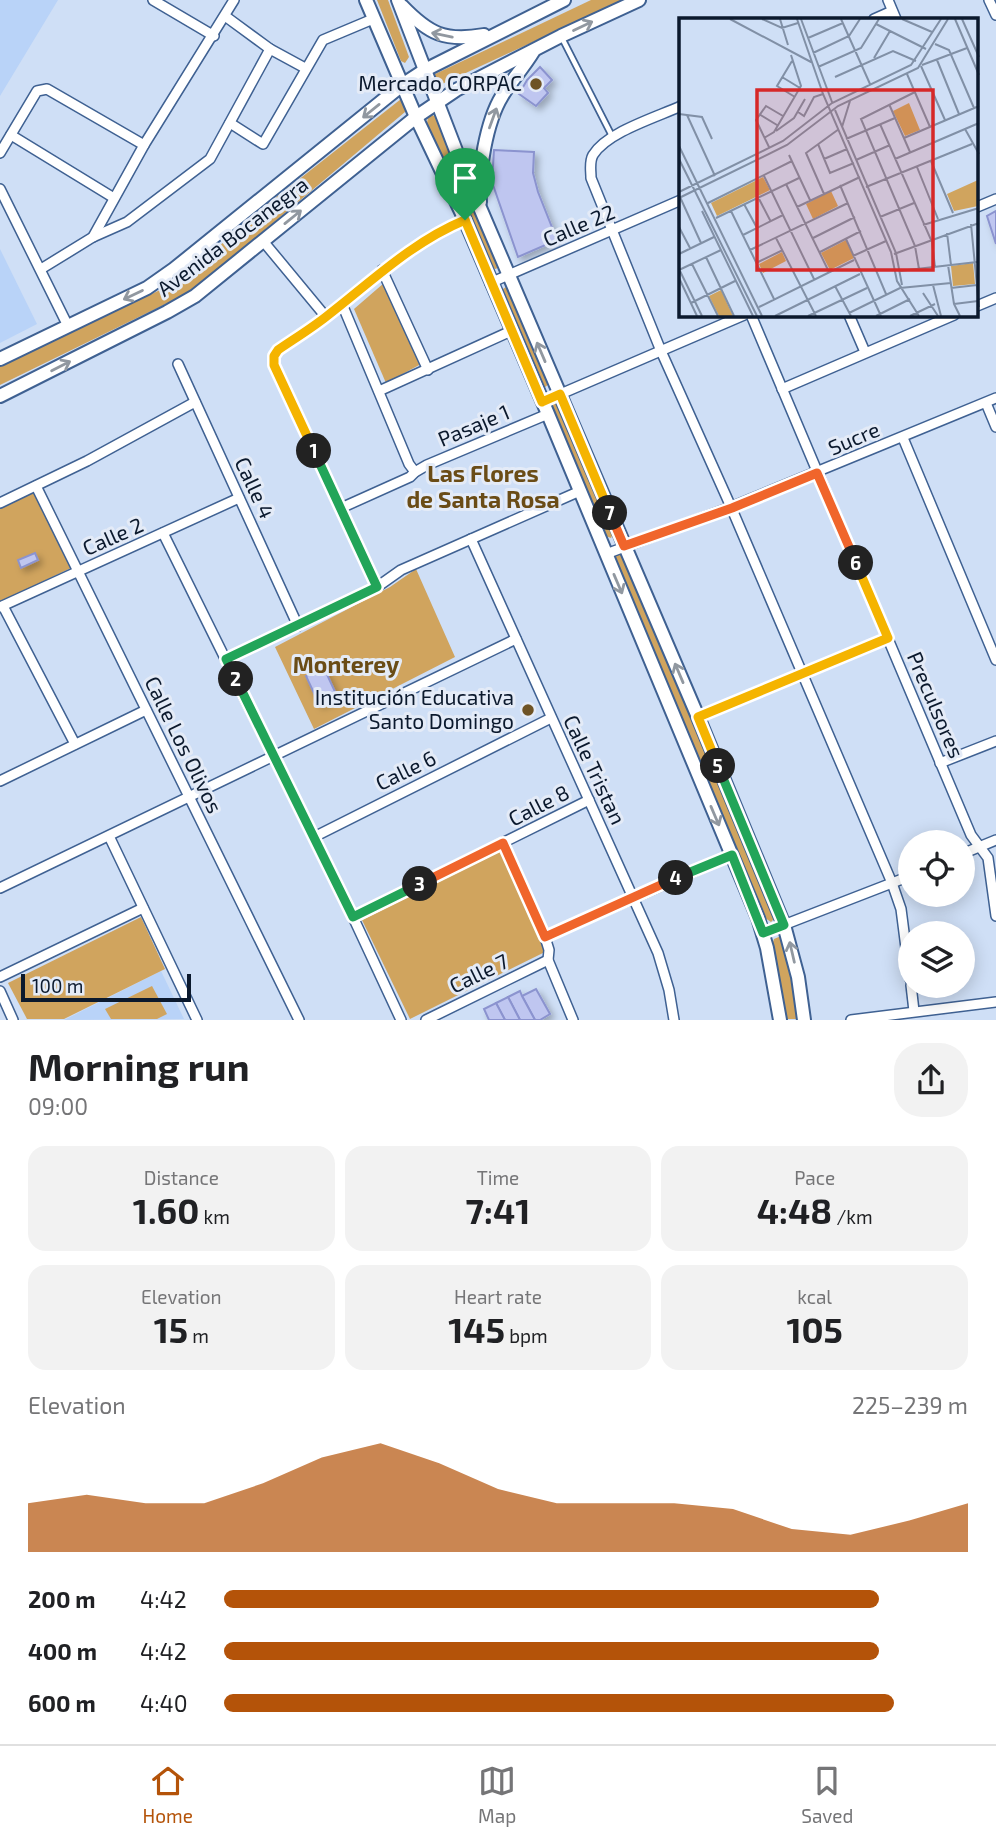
<!DOCTYPE html>
<html lang="en">
<head>
<meta charset="utf-8">
<style>
	:root { --surface:#fff; --page:#f2f2f2; --text:#202124; --muted:#757577; --line:#e0e0e0; --accent:#b45309 }
	body { margin:0; font-family:"Exo 2",sans-serif; background:var(--page); color:var(--text); height:100vh; display:flex; flex-direction:column; font-size:26px; white-space:nowrap }
	* { box-sizing:border-box; margin:0 }
	p { font-size:23px; color:var(--muted) }
	.icon { flex:none; width:38px; height:38px; fill:none; stroke:currentColor; stroke-width:2; stroke-linecap:round; stroke-linejoin:round }
	.map { position:relative; height:1020px; overflow:hidden }
	.side { display:flex; flex-direction:column; background:var(--surface); flex:1 }
	.side>* { flex:none }
	.fabs { position:absolute; left:898px; top:830px; display:grid; gap:14px }
	.fabs a { display:grid; place-items:center; width:77px; height:77px; border-radius:50%; background:var(--surface); box-shadow:0 4px 18px #0003; font-size:35px }
	.scale { position:absolute; left:21px; bottom:18px; width:170px; box-sizing:border-box; padding-left:7px; border:4px solid #0b192d; border-top:0; font-size:19px; line-height:24px; white-space:nowrap; color:#0b192d; -webkit-text-stroke:5px #e4ebf7; paint-order:stroke }
	.pin { position:absolute; display:grid; place-items:center; width:60px; height:60px; color:#fff; margin:-72px -30px; border-radius:50% 50% 50% 0; rotate:-45deg; box-shadow:0 0 7px #0007 }
	.pin .icon { rotate:45deg }
	.km { position:absolute; width:35px; height:35px; margin:-18px; border-radius:50%; background:#222; color:#fff; font-size:19px; line-height:35px; text-align:center }
	.round { display:grid; place-items:center; flex:none; width:74px; height:74px; border-radius:28px; background:var(--page) }
	.overview { display:flex; align-items:center; justify-content:space-between; height:119px; padding:0 28px }
	h1 { font-size:38px; font-weight:700; line-height:52px }
	.stats { display:grid; grid-template-columns:repeat(3,1fr); gap:10px; height:119px; padding:7px 28px }
	.stats div { display:grid; align-content:center; border-radius:18px; background:var(--page); text-align:center }
	.stats b { font-size:35px; font-weight:700 }
	.stats small { font-size:19px; font-weight:400 }
	.stats p { font-size:19px }
	.chart { height:196px; padding:14px 28px }
	.chart p { display:flex; justify-content:space-between }
	.chart svg { width:100%; height:126px; margin-top:7px; fill:var(--accent); opacity:.7 }
	ul { padding:0 28px; list-style:none; font-size:23px }
	li { display:grid; grid-template-columns:112px 84px 1fr; align-items:center; height:52px }
	li i { height:18px; border-radius:9px; background:var(--accent) }
	.tab-bar { display:flex; justify-content:space-around; align-items:center; height:98px; border-top:2px solid var(--line); background:var(--surface); font-size:19px; color:var(--muted) }
	.tab-bar a { display:grid; justify-items:center; gap:4px }
	.tab-bar .active { color:var(--accent) }
	.map>svg:first-child { display:block }
	.built { fill:#b9d3f8 }
	.green { fill:#d0a45e }
	.building { fill:#bfc6f0; stroke:#8b93cf; stroke-width:2; filter:url(#shadow) }
	.lines { fill:none; stroke-linecap:round; stroke-linejoin:round }
	.lane-casing { stroke:#3f6192; stroke-width:8 }
	.street-casing { stroke:#3f6192; stroke-width:12 }
	.secondary-casing { stroke:#3f6192; stroke-width:16 }
	.lane { stroke:#fff; stroke-width:4.5 }
	.street { stroke:#fff; stroke-width:9 }
	.secondary { stroke:#fff; stroke-width:12 }
	.oneway { stroke:#9198a0 }
	.split-1-casing { stroke:#fff; stroke-width:14 }
	.split-2-casing { stroke:#fff; stroke-width:14 }
	.split-3-casing { stroke:#fff; stroke-width:14 }
	.split-4-casing { stroke:#fff; stroke-width:14 }
	.split-5-casing { stroke:#fff; stroke-width:14 }
	.split-6-casing { stroke:#fff; stroke-width:14 }
	.split-7-casing { stroke:#fff; stroke-width:14 }
	.split-8-casing { stroke:#fff; stroke-width:14 }
	.split-1 { stroke:#f5b400; stroke-width:9 }
	.split-2 { stroke:#22a559; stroke-width:9 }
	.split-3 { stroke:#22a559; stroke-width:9 }
	.split-4 { stroke:#f0652b; stroke-width:9 }
	.split-5 { stroke:#22a559; stroke-width:9 }
	.split-6 { stroke:#f5b400; stroke-width:9 }
	.split-7 { stroke:#f0652b; stroke-width:9 }
	.split-8 { stroke:#f5b400; stroke-width:9 }
	.poi-dot { fill:#6e5325; stroke:#e4ebf7; stroke-width:2.5 }
	.labels { text-anchor:middle; stroke-width:6; stroke-linejoin:round; paint-order:stroke }
	.poi-label { font-size:21px; fill:#0b192d; stroke:#e4ebf7; text-anchor:end }
	.street-label { font-size:21px; fill:#0b192d; stroke:#e4ebf7 }
	.neighbourhood-label { font-size:23px; font-weight:bold; fill:#6a4c16; stroke:#e4ebf7 }
	.inset-road { fill:none; stroke:#8190a6; stroke-width:2 }
	.view { fill:#d62828; fill-opacity:0.15; stroke:#d62828; stroke-width:3.5 }
	.inset-edge { fill:none; stroke:#0b192d; stroke-width:3.5 }
</style>
</head>
<body>
<div class="map">
<svg width="996" height="1020" viewBox="0 0 996 1020">
	<defs>
		<filter id="shadow"><feDropShadow dx="4" dy="4" stdDeviation="3.5" flood-color="#0004"/></filter>
	</defs>
	<rect width="100%" height="100%" fill="#cfdff6"/>
	<g class="built">
		<polygon points="0,0 58,0 0,96"/>
		<polygon points="0,249 37,324 0,343"/>
		<polygon points="161,971 184,1019 64,1020"/>
	</g>
	<g class="green">
		<polygon points="377,0 388,0 409,57 405,63 401,61"/>
		<polygon points="591,0 624,0 442,84 437,84 433,75"/>
		<polygon points="401,99 406,103 405,112 192,291 0,385 0,366 160,290 197,265 274,199"/>
		<polygon points="432,115 437,117 500,265 496,269 489,267 427,123 428,117"/>
		<polygon points="384,283 421,364 386,383 354,309"/>
		<polygon points="506,287 509,288 550,383 544,388 540,386 500,291"/>
		<polygon points="556,401 559,402 614,531 611,538 603,535 549,403"/>
		<polygon points="35,492 71,568 0,602 0,509"/>
		<polygon points="621,551 775,918 771,922 765,918 613,559 613,555"/>
		<polygon points="416,569 455,657 314,729 275,647 390,587"/>
		<polygon points="503,850 547,951 410,1019 362,920"/>
		<polygon points="141,917 165,969 64,1019 27,1019 8,983"/>
		<polygon points="781,936 786,944 798,1019 785,1019 772,945 774,939"/>
		<polygon points="152,986 167,1014 157,1019 111,1019 105,1009"/>
	</g>
	<g class="building">
		<polygon points="540,67 552,80 544,88 548,93 536,106 519,94 527,80"/>
		<polygon points="494,150 534,152 533,173 538,192 557,240 518,257 492,182"/>
		<polygon points="996,211 996,244 987,216"/>
		<polygon points="35,553 38,560 21,568 18,560"/>
		<polygon points="324,668 337,696 319,704 306,676"/>
		<polygon points="536,989 550,1014 540,1020 535,1020 522,996"/>
		<polygon points="520,991 522,996 535,1020 520,1020 508,997"/>
		<polygon points="508,997 520,1020 505,1020 496,1003"/>
		<polygon points="496,1003 505,1020 489,1020 484,1009"/>
	</g>
	<g class="lines">
		<defs>
			<polyline id="lane" points="562,38 612,136"/>
			<g id="street">
				<polyline points="153,0 214,36"/>
				<polyline points="888,0 896,19"/>
				<polyline points="989,0 996,15"/>
				<polyline points="225,16 270,49 305,68"/>
				<polyline points="874,19 892,11"/>
				<path d="M681,106C657,117 607,132 593,155C589,162 591,170 591,178L661,351L731,507L892,883L901,909L910,979"/>
				<polyline points="230,123 263,144 323,40 373,19"/>
				<polyline points="11,135 114,198"/>
				<polyline points="0,153 37,91 47,89 144,145"/>
				<polyline points="0,189 68,326"/>
				<polyline points="977,207 996,199"/>
				<polyline points="93,237 127,222 210,159 270,49"/>
				<polyline points="263,241 326,317"/>
				<polyline points="41,269 93,237 144,145 234,0"/>
				<polyline points="382,270 428,370"/>
				<polyline points="490,283 681,200"/>
				<polyline points="342,304 409,464 415,472"/>
				<polyline points="977,306 996,298"/>
				<polyline points="751,315 971,835 988,858 996,916"/>
				<polyline points="849,315 865,352"/>
				<polyline points="178,364 298,626"/>
				<polyline points="782,389 954,315"/>
				<polyline points="379,391 511,331"/>
				<polyline points="542,402 744,315"/>
				<polyline points="986,403 996,427"/>
				<polyline points="903,438 996,660"/>
				<polyline points="36,486 299,1020"/>
				<polyline points="0,503 87,461 195,402"/>
				<polyline points="341,508 410,477 415,472 427,465 548,414"/>
				<polyline points="163,533 353,917 401,1020"/>
				<polyline points="471,539 658,953 669,990 674,1020"/>
				<polyline points="606,554 731,507 996,398"/>
				<path d="M377,587L274,365V356L278,350C294,339 312,328 327,316C371,282 412,242 465,220"/>
				<polyline points="3,606 75,744"/>
				<polyline points="0,607 239,498"/>
				<polyline points="226,659 377,587 401,570 580,491"/>
				<polyline points="698,717 888,638"/>
				<polyline points="940,763 996,741"/>
				<polyline points="0,781 146,710"/>
				<polyline points="109,836 197,1020"/>
				<polyline points="314,837 551,718"/>
				<polyline points="503,843 545,937 549,950 548,960 573,1020"/>
				<polyline points="962,854 996,840"/>
				<polyline points="0,888 516,639"/>
				<polyline points="353,917 589,800"/>
				<polyline points="763,933 910,876"/>
				<polyline points="545,937 731,855"/>
				<polyline points="0,977 143,908"/>
				<polyline points="911,985 914,1011"/>
				<polyline points="0,991 13,1020"/>
				<polyline points="426,1020 548,960"/>
				<polyline points="851,1020 996,1002"/>
			</g>
			<g id="secondary">
				<polyline points="366,0 416,117 465,220 548,414 758,918 767,948 780,1020"/>
				<polyline points="398,0 460,161 698,717 784,925 798,977 804,1020"/>
				<path d="M402,6C429,34 445,42 484,35"/>
				<path d="M480,202C478,173 486,122 502,96C511,81 524,67 533,52"/>
				<polyline points="0,359 147,288 174,269 402,85 425,70 564,0"/>
				<polyline points="0,396 167,312 195,296 416,117 456,90 561,36 639,0"/>
			</g>
		</defs>
		<use href="#lane" class="lane-casing"/>
		<use href="#street" class="street-casing"/>
		<use href="#secondary" class="secondary-casing"/>
		<use href="#lane" class="lane"/>
		<use href="#street" class="street"/>
		<use href="#secondary" class="secondary"/>
	</g>
	<defs><path id="oneway-shaft" d="M-6 0H5M1.5-3L5.5 0L1.5 3" fill="none" stroke-width="1.6" stroke-linecap="round" stroke-linejoin="round" transform="scale(1.75)"/></defs>
	<g class="oneway">
		<use href="#oneway-shaft" transform="translate(583 26) rotate(-25)"/>
		<use href="#oneway-shaft" transform="translate(442 35) rotate(-168)"/>
		<use href="#oneway-shaft" transform="translate(371 111) rotate(141)"/>
		<use href="#oneway-shaft" transform="translate(493 118) rotate(-70)"/>
		<use href="#oneway-shaft" transform="translate(293 217) rotate(-39)"/>
		<use href="#oneway-shaft" transform="translate(133 295) rotate(154)"/>
		<use href="#oneway-shaft" transform="translate(541 352) rotate(-113)"/>
		<use href="#oneway-shaft" transform="translate(61 366) rotate(-27)"/>
		<use href="#oneway-shaft" transform="translate(618 584) rotate(67)"/>
		<use href="#oneway-shaft" transform="translate(679 673) rotate(-113)"/>
		<use href="#oneway-shaft" transform="translate(715 816) rotate(67)"/>
		<use href="#oneway-shaft" transform="translate(792 952) rotate(-103)"/>
	</g>
	<g class="lines">
		<defs>
			<path id="split-1" d="M314,451L274,365V356L278,350C294,339 312,328 327,316C371,282 412,242 465,220"/>
			<polyline id="split-2" points="236,679 226,659 377,587 314,451"/>
			<polyline id="split-3" points="236,679 353,917 420,884"/>
			<polyline id="split-4" points="420,884 503,843 545,937 676,878"/>
			<polyline id="split-5" points="676,878 732,855 763,933 784,925 718,766"/>
			<polyline id="split-6" points="718,766 698,717 888,638 856,563"/>
			<polyline id="split-7" points="610,513 624,546 732,508 817,473 856,563"/>
			<polyline id="split-8" points="465,220 542,402 560,394 610,513"/>
		</defs>
		<use href="#split-1" class="split-1-casing"/>
		<use href="#split-2" class="split-2-casing"/>
		<use href="#split-3" class="split-3-casing"/>
		<use href="#split-4" class="split-4-casing"/>
		<use href="#split-5" class="split-5-casing"/>
		<use href="#split-6" class="split-6-casing"/>
		<use href="#split-7" class="split-7-casing"/>
		<use href="#split-8" class="split-8-casing"/>
		<use href="#split-1" class="split-1"/>
		<use href="#split-2" class="split-2"/>
		<use href="#split-3" class="split-3"/>
		<use href="#split-4" class="split-4"/>
		<use href="#split-5" class="split-5"/>
		<use href="#split-6" class="split-6"/>
		<use href="#split-7" class="split-7"/>
		<use href="#split-8" class="split-8"/>
	</g>
	<g class="poi-dot">
		<circle cx="536" cy="84" r="7"/>
		<circle cx="528" cy="710" r="7"/>
	</g>
	<g class="labels">
		<g class="poi-label">
			<text x="522" y="91">Mercado CORPAC</text>
			<text x="514" y="705">Institución Educativa<tspan x="514" dy="24">Santo Domingo</tspan></text>
		</g>
		<g class="street-label">
			<text transform="translate(579 226) rotate(-23)" y="7">Calle 22</text>
			<text transform="translate(233 237) rotate(-37)" y="7">Avenida Bocanegra</text>
			<text transform="translate(474 426) rotate(-23)" y="7">Pasaje 1</text>
			<text transform="translate(854 439) rotate(-23)" y="7">Sucre</text>
			<text transform="translate(254 488) rotate(65)" y="7">Calle 4</text>
			<text transform="translate(113 537) rotate(-24)" y="7">Calle 2</text>
			<text transform="translate(935 705) rotate(67)" y="7">Preculsores</text>
			<text transform="translate(183 745) rotate(64)" y="7">Calle Los Olivos</text>
			<text transform="translate(594 770) rotate(65)" y="7">Calle Tristan</text>
			<text transform="translate(406 771) rotate(-26)" y="7">Calle 6</text>
			<text transform="translate(539 806) rotate(-27)" y="7">Calle 8</text>
			<text transform="translate(479 974) rotate(-26)" y="7">Calle 7</text>
		</g>
		<g class="neighbourhood-label">
			<text x="483" y="482">Las Flores<tspan x="483" dy="26">de Santa Rosa</tspan></text>
			<text x="346" y="673">Monterey</text>
		</g>
	</g>
	<g transform="translate(679 18)">
		<rect width="299" height="299" fill="#cfdff6"/>
		<path d="M230,85L241,112L226,118L214,93ZM84,159L91,172L38,198L32,185ZM299,162V188L275,193L268,176ZM152,173L159,188L134,201L127,186ZM167,222L175,240L151,252L142,235ZM103,234L107,243L84,255L80,246ZM294,245L296,266L274,268L272,248ZM42,272L54,298H40L30,278Z" fill="#d0a45e"/>
		<path class="inset-road" d="M51,1L132,44M83,1L103,10L119,5M101,1L109,27M118,1L144,76L212,234L218,263L240,298M122,1L153,84M162,1L191,66M223,1L253,14M276,1L300,57M283,1L300,39M197,6L247,31M129,20L164,5M256,26L270,32L295,90M134,35L170,18L181,1M195,40L211,13M258,42L280,96M113,43L98,68L116,79M243,47L288,30M242,48L266,102M139,49L182,30L200,1M228,56L251,109M103,59L121,70M156,59L214,33L237,43M236,74L182,101L236,228L240,251M210,86L231,134M156,92L217,235L223,267M119,94L125,98L135,79L144,76M0,96L23,99L33,121M80,96L98,107M8,97L36,158M201,106L253,224L256,249M163,109L171,83M286,111L300,136M97,113L115,100L126,81M85,120L95,114L122,68L112,37M225,120L300,88M167,121L216,100M139,126L151,155L175,145M0,128L83,298M90,129L77,102L87,88L104,98M110,137L131,182M0,141L78,298M145,141L168,131M216,141L300,105M177,142L211,127M252,143L274,195M238,149L259,201M85,158L135,261M107,166L150,254M161,167L207,276M187,169L293,126M0,174L104,123L153,85L232,47L262,1M145,176L127,135L160,111M1,179L22,225M79,179L92,204M0,180L108,127L159,88L239,50L269,1M29,185L113,143M65,186L78,210M118,189L181,159M23,193L74,298M52,193L95,281M201,199L235,185M37,200L120,160M292,206L300,289M244,207L300,190M0,209L11,230M268,215L272,247M64,217L104,197M97,220L137,298M134,220L176,199M167,221L202,298M71,232L169,185M141,234L182,213M0,236L35,219M215,236L300,205M174,238L207,223M27,239L55,298M77,245L104,232M13,246L39,298M269,247L275,286L281,298M0,251L23,298M0,252L42,232M220,253L298,244M0,260L18,298M254,267L262,298M156,268L172,298M272,270L298,267M244,275L259,298M12,285L56,263M275,286L299,283M80,289L175,242M170,295L221,270L272,265M96,298L181,256M129,298L188,270M197,298L231,281M231,298L256,286"/>
		<path class="view" d="M78,72H254V252H78Z"/>
		<rect width="299" height="299" class="inset-edge"/>
	</g>
</svg>
<div class="fabs">
<a><svg class="icon" aria-label="locate" viewBox="0 0 24 24"><circle cx="12" cy="12" r="6"/><path d="M12 2v4M12 18v4M2 12h4M18 12h4"/></svg></a>
<a><svg class="icon" aria-label="layers" viewBox="0 0 24 24"><path d="M12 4l9 5-9 5-9-5zM3 14l9 5 9-5"/></svg></a>
</div>
<div class="scale">100 m</div>
<div class="pin" style="left:465px;top:220px;background:#1e9e55"><svg class="icon" aria-label="arrive" viewBox="0 0 24 24"><path d="M6 21V4h12l-3 4 3 4H6"/></svg></div>
<b class="km" style="left:314px;top:451px">1</b>
<b class="km" style="left:236px;top:679px">2</b>
<b class="km" style="left:420px;top:884px">3</b>
<b class="km" style="left:676px;top:878px">4</b>
<b class="km" style="left:718px;top:766px">5</b>
<b class="km" style="left:856px;top:563px">6</b>
<b class="km" style="left:610px;top:513px">7</b>
</div>
<section class="side">
<div class="overview"><div><h1>Morning run</h1><p>09:00</p></div><a class="round"><svg class="icon" aria-label="share" viewBox="0 0 24 24"><path d="M12 15V3M7 8l5-5 5 5M5 13v7h14v-7"/></svg></a></div>
<div class="stats">
<div><p>Distance</p><b>1.60<small> km</small></b></div>
<div><p>Time</p><b>7:41</b></div>
<div><p>Pace</p><b>4:48<small> /km</small></b></div>
</div>
<div class="stats">
<div><p>Elevation</p><b>15<small> m</small></b></div>
<div><p>Heart rate</p><b>145<small> bpm</small></b></div>
<div><p>kcal</p><b>105</b></div>
</div>
<div class="chart"><p><span>Elevation</span>225–239 m</p>
<svg viewBox="0 0 160 44" preserveAspectRatio="none"><path d="M0 44V27L10 24L20 27L30 27L40 20L50 11L60 6L70 13L80 22L90 27L100 27L110 27L120 29L130 36L140 38L150 33L160 27V44z"/></svg>
</div>
<ul>
<li><b>200 m</b>4:42<i style="width:88%"></i></li>
<li><b>400 m</b>4:42<i style="width:88%"></i></li>
<li><b>600 m</b>4:40<i style="width:90%"></i></li>
</ul>
</section>
<nav class="tab-bar">
<a class="active"><svg class="icon" aria-label="home" viewBox="0 0 24 24"><path d="M3 11l9-7 9 7M6 9v11h12V9"/></svg>Home</a>
<a><svg class="icon" aria-label="map" viewBox="0 0 24 24"><path d="M3 6l6-2 6 2 6-2v14l-6 2-6-2-6 2zM9 4v14M15 6v14"/></svg>Map</a>
<a><svg class="icon" aria-label="saved" viewBox="0 0 24 24"><path d="M7 4h10v16l-5-4-5 4z"/></svg>Saved</a>
</nav>
</body>
</html>
